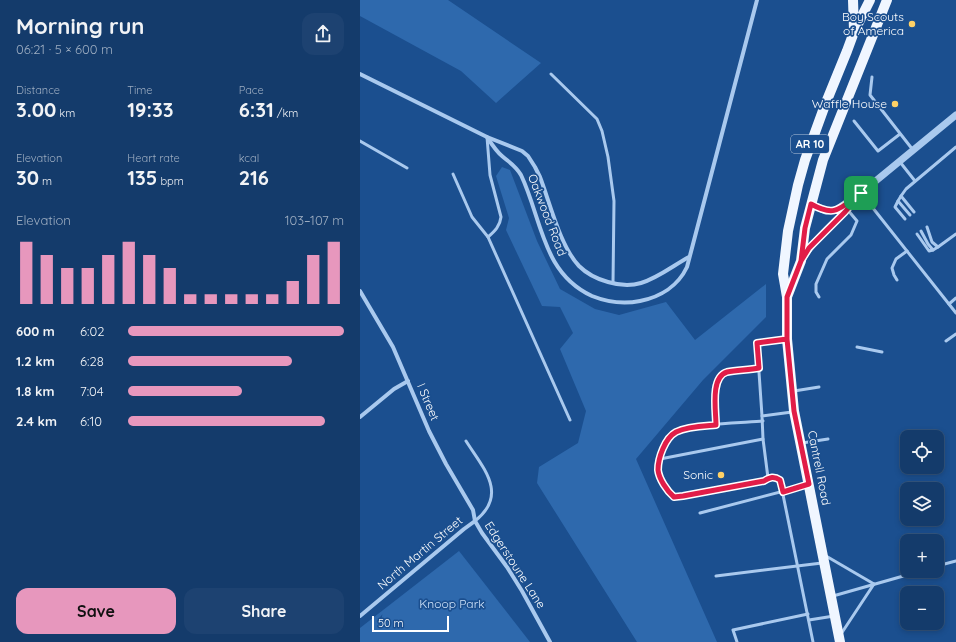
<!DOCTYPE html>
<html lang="en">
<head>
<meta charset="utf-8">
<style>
	:root { --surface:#143b6b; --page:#1d4271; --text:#f1f3f6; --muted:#9dadc1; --line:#33557e; --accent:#e797bd }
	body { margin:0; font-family:Quicksand,sans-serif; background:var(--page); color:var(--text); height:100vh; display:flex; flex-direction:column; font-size:15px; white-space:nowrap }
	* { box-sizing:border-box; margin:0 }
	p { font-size:13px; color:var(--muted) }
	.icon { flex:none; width:22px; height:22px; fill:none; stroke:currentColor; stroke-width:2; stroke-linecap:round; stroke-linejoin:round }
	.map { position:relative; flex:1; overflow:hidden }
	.sheet { display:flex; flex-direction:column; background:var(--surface); width:360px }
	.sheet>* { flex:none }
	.tools { position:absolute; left:540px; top:430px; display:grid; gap:8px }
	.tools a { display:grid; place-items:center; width:44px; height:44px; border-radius:8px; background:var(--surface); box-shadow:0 2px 6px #0003,0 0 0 1px var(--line); font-size:20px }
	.scale { position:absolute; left:12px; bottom:10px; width:77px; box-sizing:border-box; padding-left:4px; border:2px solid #fff; border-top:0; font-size:11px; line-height:14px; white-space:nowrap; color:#fff; -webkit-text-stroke:3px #1b4f8f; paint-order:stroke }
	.pin { position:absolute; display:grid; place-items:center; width:34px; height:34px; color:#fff; margin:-17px; border-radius:8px; box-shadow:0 2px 6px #0006 }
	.round { display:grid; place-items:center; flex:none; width:42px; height:42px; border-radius:12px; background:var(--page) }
	.head { display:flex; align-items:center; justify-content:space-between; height:68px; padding:0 16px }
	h1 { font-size:22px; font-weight:700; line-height:30px }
	.metrics { display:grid; grid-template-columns:repeat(3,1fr); gap:6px; height:68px; padding:4px 16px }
	.metrics div { display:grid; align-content:center }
	.metrics b { font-size:20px; font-weight:700 }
	.metrics small { font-size:11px; font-weight:400 }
	.metrics p { font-size:11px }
	.chart { height:112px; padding:8px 16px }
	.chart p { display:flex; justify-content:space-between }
	.chart svg { width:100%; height:72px; margin-top:4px; stroke:var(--accent); stroke-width:6 }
	.action { display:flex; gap:8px; margin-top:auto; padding:8px 16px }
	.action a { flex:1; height:46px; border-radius:12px; background:var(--accent); color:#111; font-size:16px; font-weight:700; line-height:46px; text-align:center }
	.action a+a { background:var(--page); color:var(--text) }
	ul { padding:0 16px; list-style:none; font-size:13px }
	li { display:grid; grid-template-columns:64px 48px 1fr; align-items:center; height:30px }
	li i { height:10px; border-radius:5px; background:var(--accent) }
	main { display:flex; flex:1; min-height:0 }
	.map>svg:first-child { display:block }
	.green { fill:#2e69ad }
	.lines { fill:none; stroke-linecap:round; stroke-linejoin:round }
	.service { stroke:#a9c9ee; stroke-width:3 }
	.minor { stroke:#a9c9ee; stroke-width:4 }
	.tertiary { stroke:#a9c9ee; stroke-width:7 }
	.primary { stroke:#f0f6ff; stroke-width:10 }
	.route-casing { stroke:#fff; stroke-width:8 }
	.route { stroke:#e11d48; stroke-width:5 }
	.poi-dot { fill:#ffd166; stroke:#1b4f8f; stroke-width:1.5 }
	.labels { text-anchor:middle; stroke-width:3.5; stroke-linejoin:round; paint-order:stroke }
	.shield { fill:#1b4f8f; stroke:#bbcadd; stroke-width:1 }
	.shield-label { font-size:11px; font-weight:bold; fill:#fff }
	.poi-label { font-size:12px; fill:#fff; stroke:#1b4f8f; text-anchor:end }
	.street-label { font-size:12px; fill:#fff; stroke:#1b4f8f }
	.park-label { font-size:12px; fill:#cfe3fa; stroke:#1b4f8f }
</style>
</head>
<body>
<main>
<section class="sheet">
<div class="head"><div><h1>Morning run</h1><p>06:21 · 5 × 600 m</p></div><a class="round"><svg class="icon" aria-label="share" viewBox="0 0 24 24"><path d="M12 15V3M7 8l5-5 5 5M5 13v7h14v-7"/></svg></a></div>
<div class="metrics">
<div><p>Distance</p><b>3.00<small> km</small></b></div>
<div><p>Time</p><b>19:33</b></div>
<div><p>Pace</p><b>6:31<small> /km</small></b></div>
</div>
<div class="metrics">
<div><p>Elevation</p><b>30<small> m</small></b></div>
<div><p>Heart rate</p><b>135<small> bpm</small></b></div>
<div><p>kcal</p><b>216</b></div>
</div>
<div class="chart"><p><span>Elevation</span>103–107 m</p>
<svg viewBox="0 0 160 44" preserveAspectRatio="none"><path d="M5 44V6M15 44V14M25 44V22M35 44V22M45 44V14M55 44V6M65 44V14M75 44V22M85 44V38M95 44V38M105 44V38M115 44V38M125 44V38M135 44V30M145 44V14M155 44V6"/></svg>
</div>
<ul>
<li><b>600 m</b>6:02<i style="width:100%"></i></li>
<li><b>1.2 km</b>6:28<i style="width:76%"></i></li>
<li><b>1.8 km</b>7:04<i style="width:53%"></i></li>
<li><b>2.4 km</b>6:10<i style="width:91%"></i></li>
</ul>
<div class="action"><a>Save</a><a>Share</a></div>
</section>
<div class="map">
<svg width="596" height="642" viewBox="0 0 596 642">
	<rect width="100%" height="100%" fill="#1b4f8f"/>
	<g class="green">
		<polygon points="0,0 88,0 181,63 136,103 101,71 0,16"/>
		<polygon points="142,167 150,170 177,241 200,289 235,309 259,315 306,302 335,340 406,284 406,317 343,380 276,459 357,642 277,642 177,483 179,467 218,443 226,411 200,349 213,333 200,307 182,306 146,230 149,218 136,176"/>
		<polygon points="99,551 170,642 0,642 0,628"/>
	</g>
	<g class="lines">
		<g class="service">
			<polyline points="191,74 237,119 242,131 248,157 254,201 253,283"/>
			<polyline points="512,77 510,95 553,150"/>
			<polyline points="494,121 518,151 540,134"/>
			<path d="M127,137L130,175L141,217C140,226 135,231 128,237L210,420"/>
			<polyline points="0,141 47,168"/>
			<polyline points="540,162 555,181"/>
			<polyline points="93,174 112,217 128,237"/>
			<polyline points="501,193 596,313"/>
			<polyline points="541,196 538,201 550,215"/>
			<polyline points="538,201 535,207 545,219"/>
			<polyline points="554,212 541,196 546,189 596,147"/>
			<polyline points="567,227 572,242 578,247 596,234"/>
			<polyline points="561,231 568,244 573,250 578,247"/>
			<polyline points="557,234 569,251 573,250"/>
			<polyline points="537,280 534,275 532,268 536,259 547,251"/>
			<polyline points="459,297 456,292 456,284 467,259 491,235 497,221 487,209"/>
			<polyline points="589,304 596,298"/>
			<polyline points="586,341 596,334"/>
			<polyline points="497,347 522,352"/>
			<polyline points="434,391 459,387"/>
			<polyline points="402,416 397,343 426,340"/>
			<path d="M403,421C384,423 321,423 310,436C304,444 301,455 299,465C297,476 305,490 314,497L323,496L405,481L408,478L414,477L420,480L453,642"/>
			<path d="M356,425C356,411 350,377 367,372C377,369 389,370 399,368"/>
			<path d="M106,441C123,468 149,494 115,521"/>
			<polyline points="442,443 468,439"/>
			<polyline points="300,459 403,439"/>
			<polyline points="408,478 403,439 402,416 432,412"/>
			<polyline points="340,513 447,485"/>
			<polyline points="466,556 514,584"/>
			<polyline points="577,566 596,561"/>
			<polyline points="356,576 462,563"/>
			<polyline points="473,596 561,571"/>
			<polyline points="449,620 474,616"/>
			<polyline points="481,634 514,584"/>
			<polyline points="377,642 373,630 448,614"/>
		</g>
		<g class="minor">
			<path d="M0,74L127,137L162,151L168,156L175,167L180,177C190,203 200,246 219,266C227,274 237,279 248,282C258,285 271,286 281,283C298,278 314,265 329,257"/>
			<path d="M127,137C131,143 136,151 142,156C149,162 156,166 161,175C182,219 182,273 232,296C247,302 265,304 280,301C300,297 318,286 327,267L397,0"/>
			<polyline points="0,291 33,347 69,431 86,464 113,510 115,521 122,533 147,567 162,591 190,642"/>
			<polyline points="0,417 34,389 48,381"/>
			<polyline points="0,616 104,529 115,521"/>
		</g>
		<g class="tertiary">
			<polyline points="451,204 466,211 476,210 501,193 596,115"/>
			<path d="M443,258C456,236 478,221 494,201"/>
		</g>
		<g class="primary">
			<polyline points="493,0 494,30"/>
			<polyline points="427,297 441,261 445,228 463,160 527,0"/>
			<polyline points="480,642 434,411 427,339 427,297 423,274 428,231 438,185 445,160 465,105 487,51 494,32 510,0"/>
		</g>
	</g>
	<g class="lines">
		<defs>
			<path id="route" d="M501,193C480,208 476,218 451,204L445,228L441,261L427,297V339L397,343L399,368C389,370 377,370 367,372C350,377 356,411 356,425C344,426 328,426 316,432C305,438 298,458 298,470C299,479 307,491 314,497L323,496L404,481C410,477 414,476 420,480L423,492L449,484L434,411L427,339V297L441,261L449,248L485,212L501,193"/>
		</defs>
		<use href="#route" class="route-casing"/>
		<use href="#route" class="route"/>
	</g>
	<g class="poi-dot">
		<circle cx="552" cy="24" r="4"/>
		<circle cx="535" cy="104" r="4"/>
		<circle cx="361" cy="475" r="4"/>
	</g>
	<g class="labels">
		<rect class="shield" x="431" y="135" width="38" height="18" rx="3"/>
		<g class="shield-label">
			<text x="450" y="148">AR 10</text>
		</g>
		<g class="poi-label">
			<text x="544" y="21">Boy Scouts<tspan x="544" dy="14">of America</tspan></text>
			<text x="527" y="108">Waffle House</text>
			<text x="353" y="479">Sonic</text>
		</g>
		<g class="street-label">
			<text transform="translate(187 215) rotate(69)" y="4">Oakwood Road</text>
			<text transform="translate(68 402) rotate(67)" y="4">I Street</text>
			<text transform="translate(459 468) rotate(79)" y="4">Cantrell Road</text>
			<text transform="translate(60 553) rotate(-40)" y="4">North Martin Street</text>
			<text transform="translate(155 565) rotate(57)" y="4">Edgerstoune Lane</text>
		</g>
		<g class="park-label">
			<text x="92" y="608">Knoop Park</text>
		</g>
	</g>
</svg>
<div class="tools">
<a><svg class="icon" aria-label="locate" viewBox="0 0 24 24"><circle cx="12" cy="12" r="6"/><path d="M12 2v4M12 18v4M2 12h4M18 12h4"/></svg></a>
<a><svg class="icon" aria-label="layers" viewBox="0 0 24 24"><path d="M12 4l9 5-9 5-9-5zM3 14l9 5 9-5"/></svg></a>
<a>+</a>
<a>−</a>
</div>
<div class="scale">50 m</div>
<div class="pin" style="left:501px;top:193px;background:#1e9e55"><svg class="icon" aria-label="arrive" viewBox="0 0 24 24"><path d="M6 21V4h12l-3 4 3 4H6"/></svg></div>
</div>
</main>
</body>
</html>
